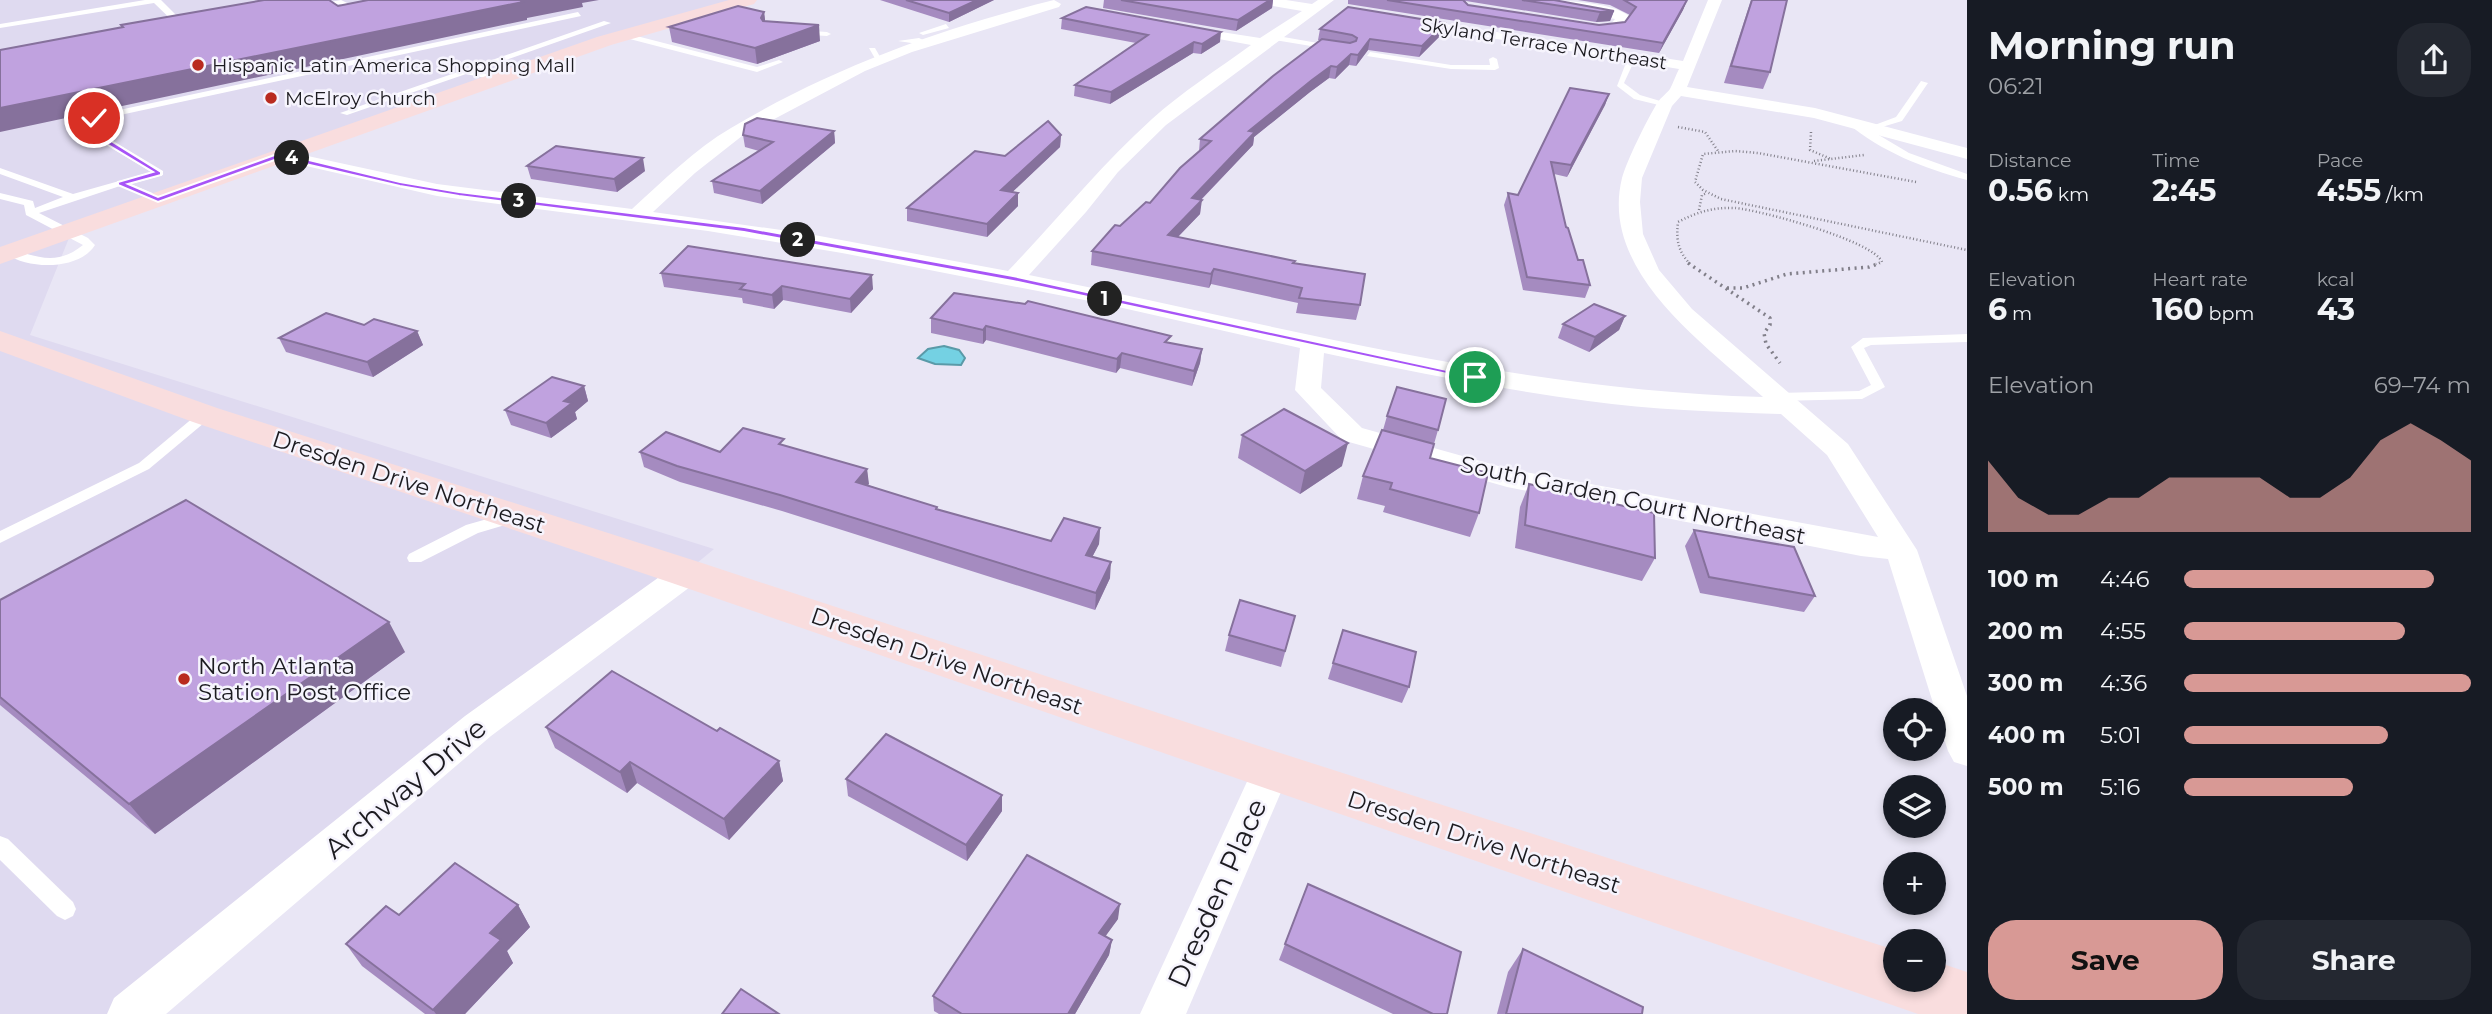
<!DOCTYPE html>
<html lang="en">
<head>
<meta charset="utf-8">
<style>
	:root { --surface:#171b24; --page:#242831; --text:#f1f3f6; --muted:#9ea1a6; --accent:#d89995 }
	body { margin:0; font-family:Montserrat,sans-serif; background:var(--page); color:var(--text); height:100vh; display:flex; flex-direction:column; font-size:26px; white-space:nowrap }
	* { box-sizing:border-box; margin:0 }
	p { font-size:23px; color:var(--muted) }
	.icon { flex:none; width:38px; height:38px; fill:none; stroke:currentColor; stroke-width:2; stroke-linecap:round; stroke-linejoin:round }
	.map { position:relative; flex:1; overflow:hidden }
	.drawer { display:flex; flex-direction:column; background:var(--surface); width:525px }
	.drawer>* { flex:none }
	.controls { position:absolute; left:1883px; top:698px; display:grid; gap:14px }
	.controls a { display:grid; place-items:center; width:63px; height:63px; border-radius:50%; background:var(--surface); box-shadow:0 4px 10px #0003; font-size:35px }
	.pin { position:absolute; display:grid; place-items:center; width:60px; height:60px; color:#fff; margin:-30px; border:4px solid #fff; border-radius:50%; box-shadow:0 2px 7px #0007 }
	.km { position:absolute; width:35px; height:35px; margin:-18px; border-radius:50%; background:#222; color:#fff; font-size:19px; line-height:35px; text-align:center }
	.round { display:grid; place-items:center; flex:none; width:74px; height:74px; border-radius:28px; background:var(--page) }
	.head { display:flex; align-items:center; justify-content:space-between; height:119px; padding:0 21px }
	h1 { font-size:38px; font-weight:700; line-height:52px }
	.stats { display:grid; grid-template-columns:repeat(3,1fr); gap:10px; height:119px; padding:7px 21px }
	.stats div { display:grid; align-content:center }
	.stats b { font-size:30px; font-weight:700 }
	.stats small { font-size:19px; font-weight:400 }
	.stats p { font-size:19px }
	.chart { height:196px; padding:14px 21px }
	.chart p { display:flex; justify-content:space-between }
	.chart svg { width:100%; height:126px; margin-top:7px; fill:var(--accent); opacity:.7 }
	.cta { display:flex; gap:14px; margin-top:auto; padding:14px 21px }
	.cta a { flex:1; height:80px; border-radius:28px; background:var(--accent); color:#111; font-size:28px; font-weight:700; line-height:80px; text-align:center }
	.cta a+a { background:var(--page); color:var(--text) }
	ul { padding:0 21px; list-style:none; font-size:23px }
	li { display:grid; grid-template-columns:112px 84px 1fr; align-items:center; height:52px }
	li i { height:18px; border-radius:9px; background:var(--accent) }
	main { display:flex; flex:1; min-height:0 }
	.map>svg:first-child { display:block }
	.built { fill:#dfdaf0 }
	.water { fill:#74d1e3; stroke:#5a9aa8; stroke-width:2 }
	.lines { fill:none; stroke-linecap:round; stroke-linejoin:round }
	.path-far1 { stroke:#817f89; stroke-width:2.5; stroke-dasharray:1 2.5; stroke-linecap:butt }
	.path { stroke:#817f89; stroke-width:3.5; stroke-dasharray:2 4.5; stroke-linecap:butt }
	.lane { fill:#fff; fill-rule:evenodd }
	.street { fill:#fff; fill-rule:evenodd }
	.secondary { fill:#f9ddde; fill-rule:evenodd }
	.wall { fill:#a58bc0 }
	.shaded-wall { fill:#86719c }
	.building { fill:#c0a2df; stroke:#86719c; stroke-width:2 }
	.route { fill:#a855f7; stroke:#fff; stroke-width:2 }
	.poi-dot { fill:#b92b1f; stroke:#f6f4fd; stroke-width:2.5 }
	.labels { text-anchor:middle; stroke-width:5; stroke-linejoin:round; paint-order:stroke }
	.far-street-label { font-size:19px; fill:#1c1b20; stroke:#f6f4fd }
	.far-poi-label { font-size:19px; fill:#1c1b20; stroke:#f6f4fd; text-anchor:start }
	.street-label { font-size:23px; fill:#1c1b20; stroke:#f6f4fd }
	.poi-label { font-size:23px; fill:#1c1b20; stroke:#f6f4fd; text-anchor:start }
	.near-street-label { font-size:28px; fill:#1c1b20; stroke:#f6f4fd }
</style>
</head>
<body>
<main>
<div class="map">
<svg width="1967" height="1014" viewBox="0 0 1967 1014">
	<rect width="100%" height="100%" fill="#e9e6f5"/>
	<polygon class="built" points="0,0 755,0 603,41 71,233 30,335 714,549 150,1014 0,1014"/>
	<polygon class="water" points="944,346 959,350 965,358 961,365 935,364 918,358 928,349"/>
	<g class="lines">
		<g class="path-far1">
			<polyline points="1678,127 1705,132 1718,151"/>
			<polyline points="1811,132 1810,150 1831,159"/>
			<polyline points="1814,161 1864,155"/>
			<polyline points="1916,182 1758,153 1735,151 1703,154 1695,182 1703,190 1721,199 1967,250"/>
			<polyline points="1699,210 1702,195 1707,193"/>
			<path d="M1690,264C1678,251 1676,240 1678,222C1697,212 1714,207 1735,208C1760,210 1874,241 1882,262L1876,264"/>
		</g>
		<g class="path">
			<polyline points="1688,263 1770,318 1770,325 1764,333 1766,344 1780,363"/>
			<polyline points="1727,288 1743,288 1787,274 1869,267 1880,263"/>
		</g>
		<g class="lane">
			<polygon points="145,0 161,0 190,29 183,31 154,3 0,28 0,24"/>
			<polygon points="341,0 370,14 363,16 340,4 312,8 308,6"/>
			<path d="M578,12L581,16L97,120L88,126L163,171V175L131,184L162,197V201H154L120,186L39,213L88,238L95,245C79,271 25,270 4,252L10,249C38,257 57,266 83,245L26,215L24,205L0,199V193L33,201L35,208L63,197L0,174V168L73,194L151,172L79,128V124L91,116Z"/>
			<polygon points="604,21 611,23 475,71 499,77 499,81 466,74 347,115 340,113"/>
			<polygon points="946,24 949,28 923,35 919,33"/>
			<polygon points="798,30 827,32 831,34 827,36 795,34"/>
			<polygon points="625,33 757,67 779,60 783,62 757,72 622,37"/>
			<polygon points="1272,35 1335,46 1339,48 1335,50 1269,39"/>
			<polygon points="919,38 929,43 925,45 898,41"/>
			<polygon points="869,48 875,48 883,62 877,62"/>
			<polygon points="1370,52 1451,65 1490,65 1489,59 1493,57 1497,59 1499,68 1495,70 1451,69 1367,56"/>
			<polygon points="1629,55 1636,57 1624,83 1640,95 1667,103 1667,107 1634,99 1617,86"/>
			<polygon points="1921,81 1928,83 1902,121 1872,130 1872,126 1896,117"/>
			<path d="M1850,118L1909,153L1967,174V180C1923,168 1882,152 1847,123V119Z"/>
			<polygon points="1967,334 1967,342 1871,345 1864,348 1885,387 1862,399 1777,401 1770,397 1777,393 1859,391 1871,385 1851,347 1863,338"/>
			<polygon points="205,411 210,412 212,415 210,418 149,469 0,543 0,531 139,463 200,412"/>
			<polygon points="512,512 520,517 518,521 478,533 421,562 409,562 407,558 409,554 466,525"/>
			<polygon points="0,836 8,839 73,902 76,909 73,916 65,920 57,916 0,860"/>
		</g>
		<g class="street">
			<path d="M1054,0L1061,4L1059,7L912,52L865,71L742,136L695,173L653,212L809,234L1008,271C1056,221 1100,166 1152,119C1182,92 1218,69 1251,45L1176,31V25L1260,38L1302,11L1262,4L1255,0H1286L1312,4L1318,0H1334L1166,125L1118,172L1086,212L1029,275C1273,324 1512,390 1763,397C1704,344 1599,271 1622,178C1627,160 1646,122 1656,105C1659,99 1666,94 1670,89C1673,83 1676,75 1679,69L1405,24L1400,23V17L1683,61L1708,0H1722L1687,87L1815,108L1967,148V159L1814,118L1681,96L1672,106L1642,178L1640,202L1643,234L1659,270L1692,309L1848,444L1917,550L1967,696V766L1954,762L1948,751L1888,559L1861,556L1507,487L1342,440L1295,390L1300,348L1105,304L842,253L708,231L437,196L280,160L271,155L280,150L437,184L632,209C663,181 695,149 731,128C831,68 942,28 1054,0ZM1324,353C1412,372 1500,389 1588,401C1652,410 1717,412 1781,414L1827,455L1878,537L1509,469L1362,428L1321,388Z"/>
			<path d="M1527,0C1552,0 1612,0 1630,17L1624,29C1611,35 1587,36 1576,27L1578,24L1610,25L1615,19L1534,4Z"/>
			<polygon points="687,562 698,565 703,573 698,581 491,736 166,1014 107,1014 114,998 465,716 676,565"/>
			<polygon points="1271,755 1285,760 1290,771 1186,1014 1140,1014 1257,760"/>
		</g>
		<g class="secondary">
			<polygon points="729,0 757,0 754,4 611,45 0,264 0,247 597,37"/>
			<polygon points="0,331 217,408 702,563 1271,750 1895,950 1895,980 1934,980 1934,961 1967,972 1967,1014 1918,1014 1895,1006 672,583 193,422 0,351"/>
		</g>
	</g>
	<g class="wall">
		<polygon points="880,0 994,0 949,22"/>
		<polygon points="1104,0 1273,0 1272,8 1236,31 1103,8"/>
		<polygon points="1348,0 1554,0 1614,11 1610,21 1596,22 1466,1 1465,2 1468,5 1599,25 1625,22 1630,15 1610,5 1578,0 1687,0 1683,10 1659,53 1348,4"/>
		<polygon points="1751,0 1787,0 1770,72 1763,89 1724,83"/>
		<polygon points="764,12 765,21 820,41 757,64 672,42 669,27"/>
		<polygon points="1062,18 1220,42 1201,54 1193,53 1110,104 1074,96 1075,85 1136,43 1061,29"/>
		<polygon points="1320,29 1443,33 1419,57 1368,50 1356,66 1349,65 1335,79 1329,78 1310,92 1254,137 1253,145 1201,200 1200,214 1178,237 1295,261 1294,263 1360,305 1356,320 1296,313 1298,303 1211,284 1209,288 1091,265 1092,251 1150,203 1199,151 1200,139 1320,40 1318,40"/>
		<polygon points="1609,94 1605,105 1567,177 1554,174 1566,227 1578,260 1590,285 1585,298 1523,290 1504,205 1508,193 1518,195"/>
		<polygon points="834,131 835,143 762,204 714,193 712,181 759,151 745,147 743,135"/>
		<polygon points="1061,135 1060,147 1012,192 1018,206 987,237 907,221 907,208 1005,156"/>
		<polygon points="527,166 645,171 617,192 531,179"/>
		<polygon points="661,273 873,289 851,313 783,300 774,309 743,303 742,298 664,287"/>
		<polygon points="1625,316 1619,330 1589,352 1558,338 1563,324"/>
		<polygon points="931,318 1170,343 1202,349 1200,363 1192,386 1120,368 1116,373 986,340 983,344 931,333"/>
		<polygon points="364,325 417,331 423,345 373,377 286,352 279,338"/>
		<polygon points="584,386 588,401 575,412 577,419 551,438 511,425 505,410"/>
		<polygon points="1387,416 1438,430 1430,458 1479,513 1470,537 1383,512 1385,506 1357,499 1363,476 1383,430"/>
		<polygon points="1242,435 1342,466 1300,494 1238,458"/>
		<polygon points="785,446 867,469 868,485 937,509 1051,541 1100,528 1099,544 1092,557 1110,578 1095,610 782,511 680,482 644,467 640,452 720,452"/>
		<polygon points="1529,484 1655,558 1642,581 1515,548 1520,507"/>
		<polygon points="1694,530 1815,596 1804,612 1700,593 1685,546"/>
		<polygon points="0,600 405,652 155,834 0,705"/>
		<polygon points="1295,616 1281,667 1225,651 1229,635"/>
		<polygon points="1343,630 1409,687 1402,703 1328,679"/>
		<polygon points="546,727 717,731 779,761 783,781 729,840 637,783 627,793 555,748"/>
		<polygon points="846,779 1002,811 967,861 848,796"/>
		<polygon points="1308,884 1447,1014 1393,1014 1279,960"/>
		<polygon points="518,905 530,927 507,951 513,963 465,1014 425,1014 362,966 346,944 399,915"/>
		<polygon points="1118,919 1105,936 1112,940 1109,955 1075,1014 939,1014 934,1011 933,996"/>
		<polygon points="1523,949 1642,1014 1497,1014 1508,972"/>
	</g>
	<g class="shaded-wall">
		<polygon points="523,0 599,0 582,3 583,7 527,18 527,20 0,132 0,108"/>
		<polygon points="977,0 994,0 949,22 949,13"/>
		<polygon points="1270,0 1273,0 1272,8 1236,31 1238,20"/>
		<polygon points="1687,0 1683,10 1659,53 1663,43"/>
		<polygon points="1614,11 1610,21 1596,22 1600,12"/>
		<polygon points="764,12 766,27 761,18"/>
		<polygon points="1445,23 1443,33 1419,57 1422,46"/>
		<polygon points="819,25 820,41 757,64 755,48"/>
		<polygon points="1221,32 1220,42 1201,54 1202,44"/>
		<polygon points="1370,39 1368,50 1356,66 1358,55"/>
		<polygon points="1194,42 1193,53 1110,104 1111,92"/>
		<polygon points="1351,54 1349,65 1335,79 1337,67"/>
		<polygon points="1331,66 1329,78 1310,92 1254,137 1253,145 1190,211 1192,198 1249,131 1312,80"/>
		<polygon points="1609,94 1605,105 1567,177 1571,165"/>
		<polygon points="834,131 835,143 762,204 760,191"/>
		<polygon points="1061,135 1060,147 1001,203 1001,190"/>
		<polygon points="643,158 645,171 617,192 614,179"/>
		<polygon points="1018,193 1018,206 987,237 987,224"/>
		<polygon points="1202,200 1200,214 1166,249 1168,235"/>
		<polygon points="1214,269 1211,284 1209,288 1211,274"/>
		<polygon points="872,275 873,289 851,313 850,299"/>
		<polygon points="782,286 783,300 774,309 772,295"/>
		<polygon points="1625,316 1619,330 1589,352 1595,337"/>
		<polygon points="986,326 986,340 983,344 983,330"/>
		<polygon points="417,331 423,345 373,377 367,362"/>
		<polygon points="1202,349 1200,363 1192,386 1194,371"/>
		<polygon points="1122,353 1120,368 1116,373 1117,359"/>
		<polygon points="584,386 588,401 575,412 577,419 551,438 546,423 564,401"/>
		<polygon points="1348,443 1342,466 1300,494 1305,471"/>
		<polygon points="867,469 869,484 858,497 856,482"/>
		<polygon points="1100,528 1099,544 1085,571 1086,555"/>
		<polygon points="1111,562 1110,578 1095,610 1096,593"/>
		<polygon points="389,622 405,652 155,834 129,804"/>
		<polygon points="779,761 783,781 729,840 724,819"/>
		<polygon points="630,762 637,783 627,793 620,772"/>
		<polygon points="1002,795 1002,811 967,861 966,845"/>
		<polygon points="1120,904 1118,919 1097,948 1099,933"/>
		<polygon points="518,905 530,927 507,951 513,963 465,1014 436,1014 433,1010 490,933"/>
		<polygon points="1112,940 1109,955 1075,1014 1068,1014"/>
	</g>
	<g class="building">
		<polygon points="264,0 329,0 338,6 368,0 523,0 520,0 523,2 0,108 0,50 123,27 121,25"/>
		<polygon points="906,0 977,0 949,13"/>
		<polygon points="1121,0 1270,0 1238,20"/>
		<polygon points="1387,0 1463,0 1468,5 1599,25 1625,22 1636,7 1624,0 1687,0 1663,43"/>
		<polygon points="1522,0 1554,0 1614,11 1600,12"/>
		<polygon points="1752,0 1787,0 1770,72 1731,66"/>
		<polygon points="738,6 764,12 761,18 763,21 819,25 755,48 669,27"/>
		<polygon points="1086,7 1221,32 1202,44 1194,42 1111,92 1075,85 1148,35 1062,18"/>
		<polygon points="1348,7 1445,23 1422,46 1370,39 1358,55 1351,54 1337,67 1331,66 1312,80 1249,131 1255,132 1192,198 1202,200 1168,235 1295,261 1293,263 1365,274 1360,305 1299,298 1302,288 1214,269 1211,274 1092,251 1115,225 1120,226 1146,202 1150,203 1180,168 1211,141 1200,139 1273,76 1322,39 1350,43 1356,41 1357,38 1352,35 1320,29"/>
		<polygon points="1570,88 1609,94 1571,165 1551,162 1566,227 1568,228 1578,260 1583,260 1590,285 1527,277 1508,193 1518,195"/>
		<polygon points="757,118 834,131 760,191 712,181 773,142 743,135 745,124"/>
		<polygon points="1048,121 1061,135 1001,190 1018,193 987,224 907,208 975,151 1005,156"/>
		<polygon points="556,146 643,158 614,179 527,166"/>
		<polygon points="688,246 872,275 850,299 782,286 772,295 740,289 745,284 661,273"/>
		<polygon points="954,293 1025,304 1028,301 1171,336 1165,342 1202,349 1194,371 1122,353 1117,359 986,326 983,330 931,318"/>
		<polygon points="1594,304 1625,316 1595,337 1563,324"/>
		<polygon points="326,313 364,325 374,319 417,331 367,362 279,338"/>
		<polygon points="552,377 584,386 564,401 572,403 546,423 505,410"/>
		<polygon points="1397,387 1446,399 1438,430 1387,416"/>
		<polygon points="1284,409 1348,443 1305,471 1242,435"/>
		<polygon points="743,428 784,439 779,444 867,469 856,482 937,507 936,509 1051,541 1064,518 1100,528 1086,555 1111,562 1096,593 780,495 677,466 640,452 666,432 720,452"/>
		<polygon points="1382,430 1434,444 1430,458 1488,473 1479,513 1390,489 1392,483 1363,476"/>
		<polygon points="1529,484 1654,513 1655,558 1525,525"/>
		<polygon points="186,500 389,622 129,804 0,697 0,600"/>
		<polygon points="1694,530 1794,547 1815,596 1709,577"/>
		<polygon points="1240,600 1295,616 1285,651 1229,635"/>
		<polygon points="1343,630 1416,652 1409,687 1333,663"/>
		<polygon points="612,671 717,731 720,728 779,761 724,819 630,762 620,772 546,727"/>
		<polygon points="886,734 1002,795 966,845 846,779"/>
		<polygon points="1027,855 1120,904 1099,933 1112,940 1068,1014 962,1014 933,996"/>
		<polygon points="455,863 518,905 490,933 501,940 433,1010 346,944 386,906 399,915"/>
		<polygon points="1308,884 1461,952 1447,1014 1433,1014 1285,944"/>
		<polygon points="1523,949 1643,1007 1642,1014 1506,1014"/>
		<polygon points="741,989 779,1014 722,1014"/>
	</g>
	<polygon class="route" points="91,117 97,118 87,126 161,172 161,175 128,184 158,197 280,153 400,182 459,192 744,227 1013,276 1479,377 1475,380 1013,281 744,232 459,196 400,186 280,158 158,202 118,185 118,182 153,172 80,128"/>
	<g class="poi-dot">
		<circle cx="198" cy="65" r="7"/>
		<circle cx="271" cy="98" r="7"/>
		<circle cx="184" cy="679" r="7"/>
	</g>
	<g class="labels">
		<g class="far-street-label">
			<text transform="translate(1544 43) rotate(9)" y="7">Skyland Terrace Northeast</text>
		</g>
		<g class="far-poi-label">
			<text x="212" y="72">Hispanic Latin America Shopping Mall</text>
			<text x="285" y="105">McElroy Church</text>
		</g>
		<g class="street-label">
			<text transform="translate(409 482) rotate(18)" y="8">Dresden Drive Northeast</text>
			<text transform="translate(1633 500) rotate(12)" y="8">South Garden Court Northeast</text>
			<text transform="translate(947 661) rotate(19)" y="8">Dresden Drive Northeast</text>
			<text transform="translate(1484 842) rotate(18)" y="8">Dresden Drive Northeast</text>
		</g>
		<g class="poi-label">
			<text x="198" y="674">North Atlanta<tspan x="198" dy="26">Station Post Office</tspan></text>
		</g>
		<g class="near-street-label">
			<text transform="translate(405 788) rotate(-40)" y="10">Archway Drive</text>
			<text transform="translate(1217 893) rotate(-66)" y="10">Dresden Place</text>
		</g>
	</g>
</svg>
<div class="controls">
<a><svg class="icon" aria-label="locate" viewBox="0 0 24 24"><circle cx="12" cy="12" r="6"/><path d="M12 2v4M12 18v4M2 12h4M18 12h4"/></svg></a>
<a><svg class="icon" aria-label="layers" viewBox="0 0 24 24"><path d="M12 4l9 5-9 5-9-5zM3 14l9 5 9-5"/></svg></a>
<a>+</a>
<a>−</a>
</div>
<div class="pin" style="left:1475px;top:377px;background:#1e9e55"><svg class="icon" aria-label="arrive" viewBox="0 0 24 24"><path d="M6 21V4h12l-3 4 3 4H6"/></svg></div>
<div class="pin" style="left:94px;top:118px;background:#d93025"><svg class="icon" aria-label="check" viewBox="0 0 24 24"><path d="M5 12l5 5 9-10"/></svg></div>
<b class="km" style="left:1105px;top:299px">1</b>
<b class="km" style="left:798px;top:240px">2</b>
<b class="km" style="left:519px;top:201px">3</b>
<b class="km" style="left:292px;top:158px">4</b>
</div>
<section class="drawer">
<div class="head"><div><h1>Morning run</h1><p>06:21</p></div><a class="round"><svg class="icon" aria-label="share" viewBox="0 0 24 24"><path d="M12 15V3M7 8l5-5 5 5M5 13v7h14v-7"/></svg></a></div>
<div class="stats">
<div><p>Distance</p><b>0.56<small> km</small></b></div>
<div><p>Time</p><b>2:45</b></div>
<div><p>Pace</p><b>4:55<small> /km</small></b></div>
</div>
<div class="stats">
<div><p>Elevation</p><b>6<small> m</small></b></div>
<div><p>Heart rate</p><b>160<small> bpm</small></b></div>
<div><p>kcal</p><b>43</b></div>
</div>
<div class="chart"><p><span>Elevation</span>69–74 m</p>
<svg viewBox="0 0 160 44" preserveAspectRatio="none"><path d="M0 44V19L10 32L20 38L30 38L40 32L50 32L60 25L70 25L80 25L90 25L100 32L110 32L120 25L130 12L140 6L150 12L160 19V44z"/></svg>
</div>
<ul>
<li><b>100 m</b>4:46<i style="width:87%"></i></li>
<li><b>200 m</b>4:55<i style="width:77%"></i></li>
<li><b>300 m</b>4:36<i style="width:100%"></i></li>
<li><b>400 m</b>5:01<i style="width:71%"></i></li>
<li><b>500 m</b>5:16<i style="width:59%"></i></li>
</ul>
<div class="cta"><a>Save</a><a>Share</a></div>
</section>
</main>
</body>
</html>
